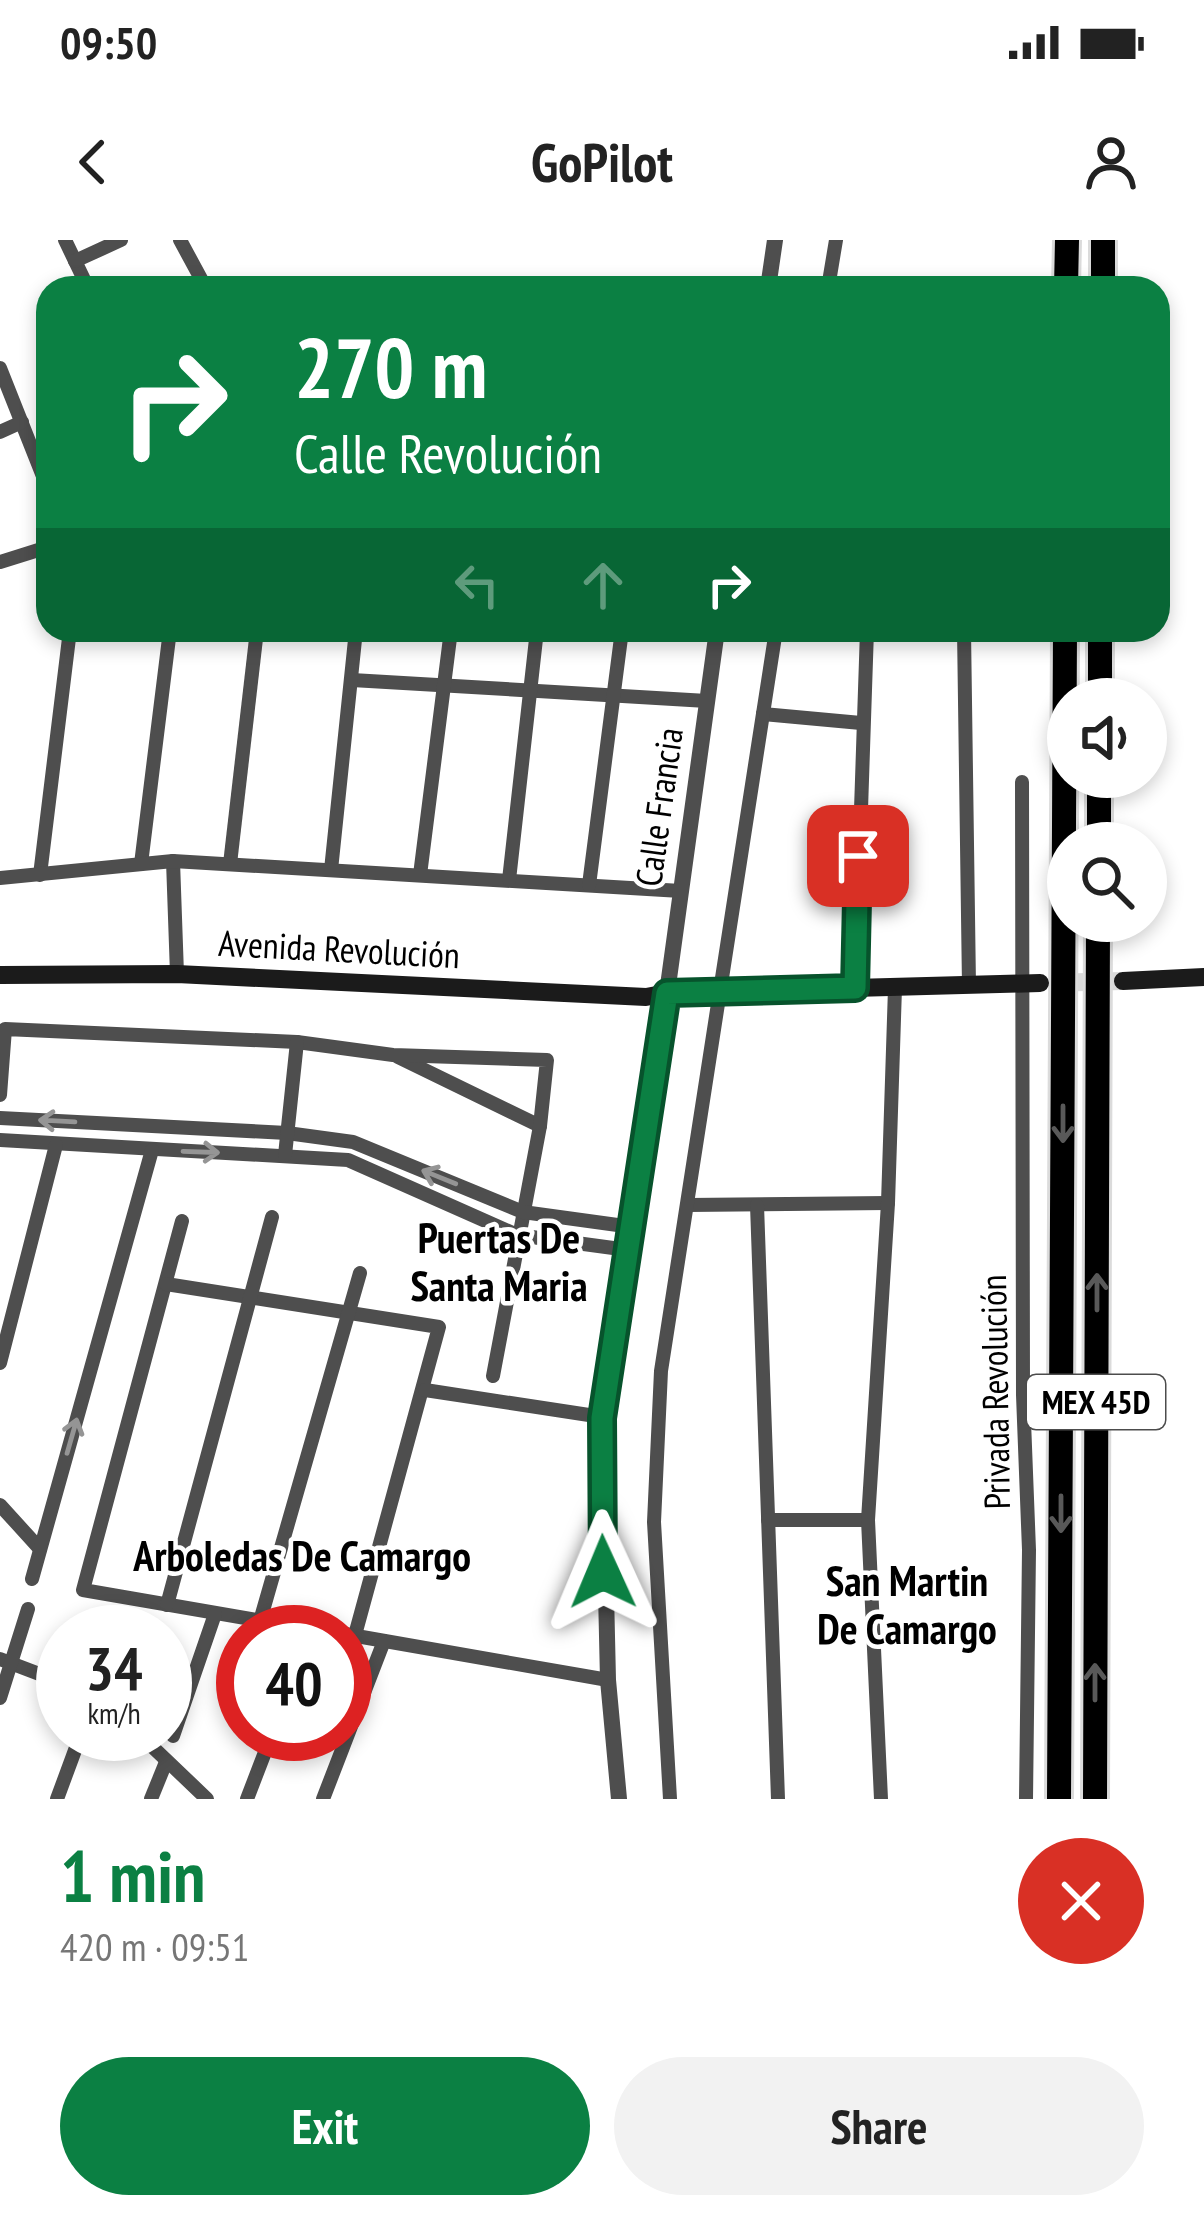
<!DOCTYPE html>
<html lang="en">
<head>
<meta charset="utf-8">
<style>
  body { margin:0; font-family:"PT Sans Narrow",sans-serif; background:#f2f2f2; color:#222; height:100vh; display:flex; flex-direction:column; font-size:45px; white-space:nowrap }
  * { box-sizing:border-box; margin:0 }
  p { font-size:39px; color:#767676 }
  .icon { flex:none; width:66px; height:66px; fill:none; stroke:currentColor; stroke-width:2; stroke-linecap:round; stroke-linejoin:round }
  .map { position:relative; height:1559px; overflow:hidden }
  .side { display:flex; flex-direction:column; background:#fff; flex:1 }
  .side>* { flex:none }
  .top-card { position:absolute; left:36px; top:36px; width:1134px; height:366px; border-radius:36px; box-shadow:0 6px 18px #0003; background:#0b8043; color:#fff; overflow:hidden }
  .tools { position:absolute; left:1047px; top:438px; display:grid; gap:24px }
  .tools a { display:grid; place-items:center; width:120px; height:120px; border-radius:50%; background:#fff; box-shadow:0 6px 18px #0003; font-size:60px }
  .speed { position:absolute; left:36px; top:1365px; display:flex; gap:24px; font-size:60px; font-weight:700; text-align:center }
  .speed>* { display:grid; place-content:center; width:156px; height:156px; border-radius:50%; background:#fff; box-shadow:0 6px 18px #0003; line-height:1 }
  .speed small { font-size:30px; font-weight:400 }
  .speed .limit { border:18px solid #d22; background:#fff; color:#111 }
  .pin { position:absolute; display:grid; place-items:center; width:102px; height:102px; color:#fff; margin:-51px; border-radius:24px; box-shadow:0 6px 18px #0006 }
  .me { position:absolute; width:132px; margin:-66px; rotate:359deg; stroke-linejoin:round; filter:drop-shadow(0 0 9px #0008) }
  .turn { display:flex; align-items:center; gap:42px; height:252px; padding:0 60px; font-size:54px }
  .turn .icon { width:156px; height:156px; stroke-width:2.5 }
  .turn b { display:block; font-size:84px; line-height:102px }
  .lanes { display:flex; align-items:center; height:114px; padding:0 60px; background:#0003; justify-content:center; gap:60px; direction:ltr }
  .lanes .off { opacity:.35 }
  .round { display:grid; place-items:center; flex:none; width:126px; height:126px; border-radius:63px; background:#f2f2f2 }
  .overview { display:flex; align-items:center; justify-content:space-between; height:204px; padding:0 60px }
  h1 { font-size:72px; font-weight:700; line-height:90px; color:#0b8043 }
  .action { display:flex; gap:24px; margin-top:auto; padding:24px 60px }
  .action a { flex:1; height:138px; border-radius:72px; background:#0b8043; color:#fff; font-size:48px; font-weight:700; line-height:138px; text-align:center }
  .action a+a { background:#f2f2f2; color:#222 }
  .status { display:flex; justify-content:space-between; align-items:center; height:84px; padding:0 60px; background:#fff; direction:ltr }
  .status svg { height:33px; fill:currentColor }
  header { display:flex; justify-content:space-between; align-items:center; height:156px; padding:0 60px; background:#fff; font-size:54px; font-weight:700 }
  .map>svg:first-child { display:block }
</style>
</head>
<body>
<div class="status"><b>09:50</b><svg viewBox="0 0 49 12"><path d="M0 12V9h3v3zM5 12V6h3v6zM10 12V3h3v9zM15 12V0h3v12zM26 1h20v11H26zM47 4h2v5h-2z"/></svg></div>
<header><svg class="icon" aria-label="back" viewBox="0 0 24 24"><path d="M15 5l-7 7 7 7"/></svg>GoPilot<svg class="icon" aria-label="person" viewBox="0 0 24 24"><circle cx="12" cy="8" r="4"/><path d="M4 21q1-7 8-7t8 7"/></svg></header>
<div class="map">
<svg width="1204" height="1559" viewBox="0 0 1204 1559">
  <rect width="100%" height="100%" fill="#fff"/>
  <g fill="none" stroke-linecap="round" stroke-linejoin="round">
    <path stroke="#d9d9d9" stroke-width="18" stroke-dasharray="18 9" stroke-linecap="butt" d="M1050 743 1123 741"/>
    <defs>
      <g id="motorway">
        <path d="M1066 48 1067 0"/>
        <path d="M1103 48V0"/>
        <path d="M1100 459V390"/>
        <path d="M1099 603V537"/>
        <path d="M1059 1559 1065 390"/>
        <path d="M1095 1559 1098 681"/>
      </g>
    </defs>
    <use href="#motorway" stroke="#dbdbdb" stroke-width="30"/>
    <g stroke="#4e4e4e" stroke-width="14">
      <path d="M65 0 88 48"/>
      <path d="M180 0 206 48"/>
      <path d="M75 21 121 0"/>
      <path d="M828 48 836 0"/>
      <path d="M0 128 48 249"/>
      <path d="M0 192 22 182"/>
      <path d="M0 322 48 307"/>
      <path d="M964 390 969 746"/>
      <path d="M352 440 707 461"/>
      <path d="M763 474 861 483"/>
      <path d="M1022 542 1023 1155 1029 1310 1026 1559"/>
      <path d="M173 621 177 734"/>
      <path d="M141 624 170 390"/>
      <path d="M230 624 257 390"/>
      <path d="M331 630 356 390"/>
      <path d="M40 635 70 390"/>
      <path d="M420 635 451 390"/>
      <path d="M0 638 173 621 681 651"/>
      <path d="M509 640 537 390"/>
      <path d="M589 645 622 390"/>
      <path d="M855 749 867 390"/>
      <path d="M398 817 540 886"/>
      <path d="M0 855 5 789 297 802 393 815 547 820 540 886 493 1136"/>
      <path d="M0 878 287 893 353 902 523 972 632 987"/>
      <path d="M0 900 348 920 517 995 628 1010"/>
      <path d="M285 915 297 802"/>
      <path d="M688 965 888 963"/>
      <path d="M757 965 778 1559"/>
      <path d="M182 981 83 1350 327 1392"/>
      <path d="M166 1044 439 1087 355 1395"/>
      <path d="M0 1123 56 905"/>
      <path d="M425 1150 602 1177"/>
      <path d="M0 1265 40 1309"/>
      <path d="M768 1280H868"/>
      <path d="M32 1339 152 910"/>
      <path d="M167 1365 272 977"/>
      <path d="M260 1381 360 1033"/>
      <path d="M345 1394 608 1440"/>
      <path d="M0 1419 63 1443"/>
      <path d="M0 1458 28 1369"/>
      <path d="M139 1494 207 1559"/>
      <path d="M173 1496 215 1374"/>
      <path d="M57 1559 81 1494"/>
      <path d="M151 1559 166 1522"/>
      <path d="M247 1559 272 1494"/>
      <path d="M323 1559 384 1401"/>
      <path d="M670 1559 654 1282 661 1131 776 390"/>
      <path d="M881 1559 868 1280 888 963 895 748"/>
    </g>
    <g stroke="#4e4e4e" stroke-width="16">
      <path d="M768 48 775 0"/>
      <path d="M619 1559 608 1440 602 1177 667 753 717 390"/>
    </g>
    <g stroke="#1b1b1b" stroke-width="18">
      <path d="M0 735 177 734 646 757 667 753 1040 743"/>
      <path d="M1123 741 1204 737"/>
    </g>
    <use href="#motorway" stroke="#000" stroke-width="24"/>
  </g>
  <defs><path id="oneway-shaft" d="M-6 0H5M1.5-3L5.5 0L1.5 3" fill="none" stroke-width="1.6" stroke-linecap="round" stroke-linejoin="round" transform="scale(3)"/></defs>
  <g stroke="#959595">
    <use href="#oneway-shaft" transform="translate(57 881) rotate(-177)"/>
    <use href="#oneway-shaft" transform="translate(201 912) rotate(2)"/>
    <use href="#oneway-shaft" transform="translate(439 937) rotate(-158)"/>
    <use href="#oneway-shaft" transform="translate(72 1196) rotate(-74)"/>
  </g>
  <g stroke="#595959">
    <use href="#oneway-shaft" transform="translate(1063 884) rotate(90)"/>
    <use href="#oneway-shaft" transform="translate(1097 1052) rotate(-90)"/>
    <use href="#oneway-shaft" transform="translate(1061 1274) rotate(90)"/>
    <use href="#oneway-shaft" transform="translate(1095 1442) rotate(-90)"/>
  </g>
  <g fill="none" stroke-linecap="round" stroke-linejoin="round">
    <defs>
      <path id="route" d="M603 1332 602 1178 667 753 855 748 858 616"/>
    </defs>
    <use href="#route" stroke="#07532c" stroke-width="30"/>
    <use href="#route" stroke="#0b8043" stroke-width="21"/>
  </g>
  <g text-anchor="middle" stroke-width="9" stroke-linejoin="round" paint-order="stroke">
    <rect fill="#fff" stroke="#4c4c4c" stroke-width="3" x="1027" y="1135" width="138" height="54" rx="9"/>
    <g font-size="33" font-weight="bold" fill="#000">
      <text x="1096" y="1174">MEX 45D</text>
    </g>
    <g font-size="36" fill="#000" stroke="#fff">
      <text transform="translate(659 567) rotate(-82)" y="13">Calle Francia</text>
      <text transform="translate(339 709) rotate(3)" y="13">Avenida Revolución</text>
      <text transform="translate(995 1152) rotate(-91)" y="13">Privada Revolución</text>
    </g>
    <g font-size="42" font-weight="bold" fill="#000" stroke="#fff">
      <text x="499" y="1013">Puertas De<tspan x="499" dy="48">Santa Maria</tspan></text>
      <text x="302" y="1331">Arboledas De Camargo</text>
      <text x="907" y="1356">San Martin<tspan x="907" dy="48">De Camargo</tspan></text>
    </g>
  </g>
</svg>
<div class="tools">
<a><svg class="icon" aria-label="sound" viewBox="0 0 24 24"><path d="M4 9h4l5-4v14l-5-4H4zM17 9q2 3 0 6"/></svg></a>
<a><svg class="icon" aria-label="search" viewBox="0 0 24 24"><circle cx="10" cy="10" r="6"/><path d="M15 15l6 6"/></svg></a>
</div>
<div class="speed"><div>34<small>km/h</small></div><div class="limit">40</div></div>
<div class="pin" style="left:858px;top:616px;background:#d93025"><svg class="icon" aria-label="arrive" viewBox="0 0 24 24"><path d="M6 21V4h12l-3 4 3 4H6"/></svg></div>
<svg class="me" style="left:603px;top:1332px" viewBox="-20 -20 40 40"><path d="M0-17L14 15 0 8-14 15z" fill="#0b8043" stroke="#fff" stroke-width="4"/></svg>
<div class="top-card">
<div class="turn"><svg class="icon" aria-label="right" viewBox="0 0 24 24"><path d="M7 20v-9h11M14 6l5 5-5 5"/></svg><div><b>270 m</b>Calle Revolución</div></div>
<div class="lanes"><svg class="icon off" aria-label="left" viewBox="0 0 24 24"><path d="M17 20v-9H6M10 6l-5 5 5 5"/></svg><svg class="icon off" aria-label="ahead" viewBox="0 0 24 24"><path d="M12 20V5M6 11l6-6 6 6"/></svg><svg class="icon" aria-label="right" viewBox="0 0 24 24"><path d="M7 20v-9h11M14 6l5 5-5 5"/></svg></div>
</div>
</div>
<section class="side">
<div class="overview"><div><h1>1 min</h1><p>420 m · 09:51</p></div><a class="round" style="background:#d93025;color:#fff"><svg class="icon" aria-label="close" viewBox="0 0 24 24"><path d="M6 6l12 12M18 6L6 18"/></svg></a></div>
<div class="action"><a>Exit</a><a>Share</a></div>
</section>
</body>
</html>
